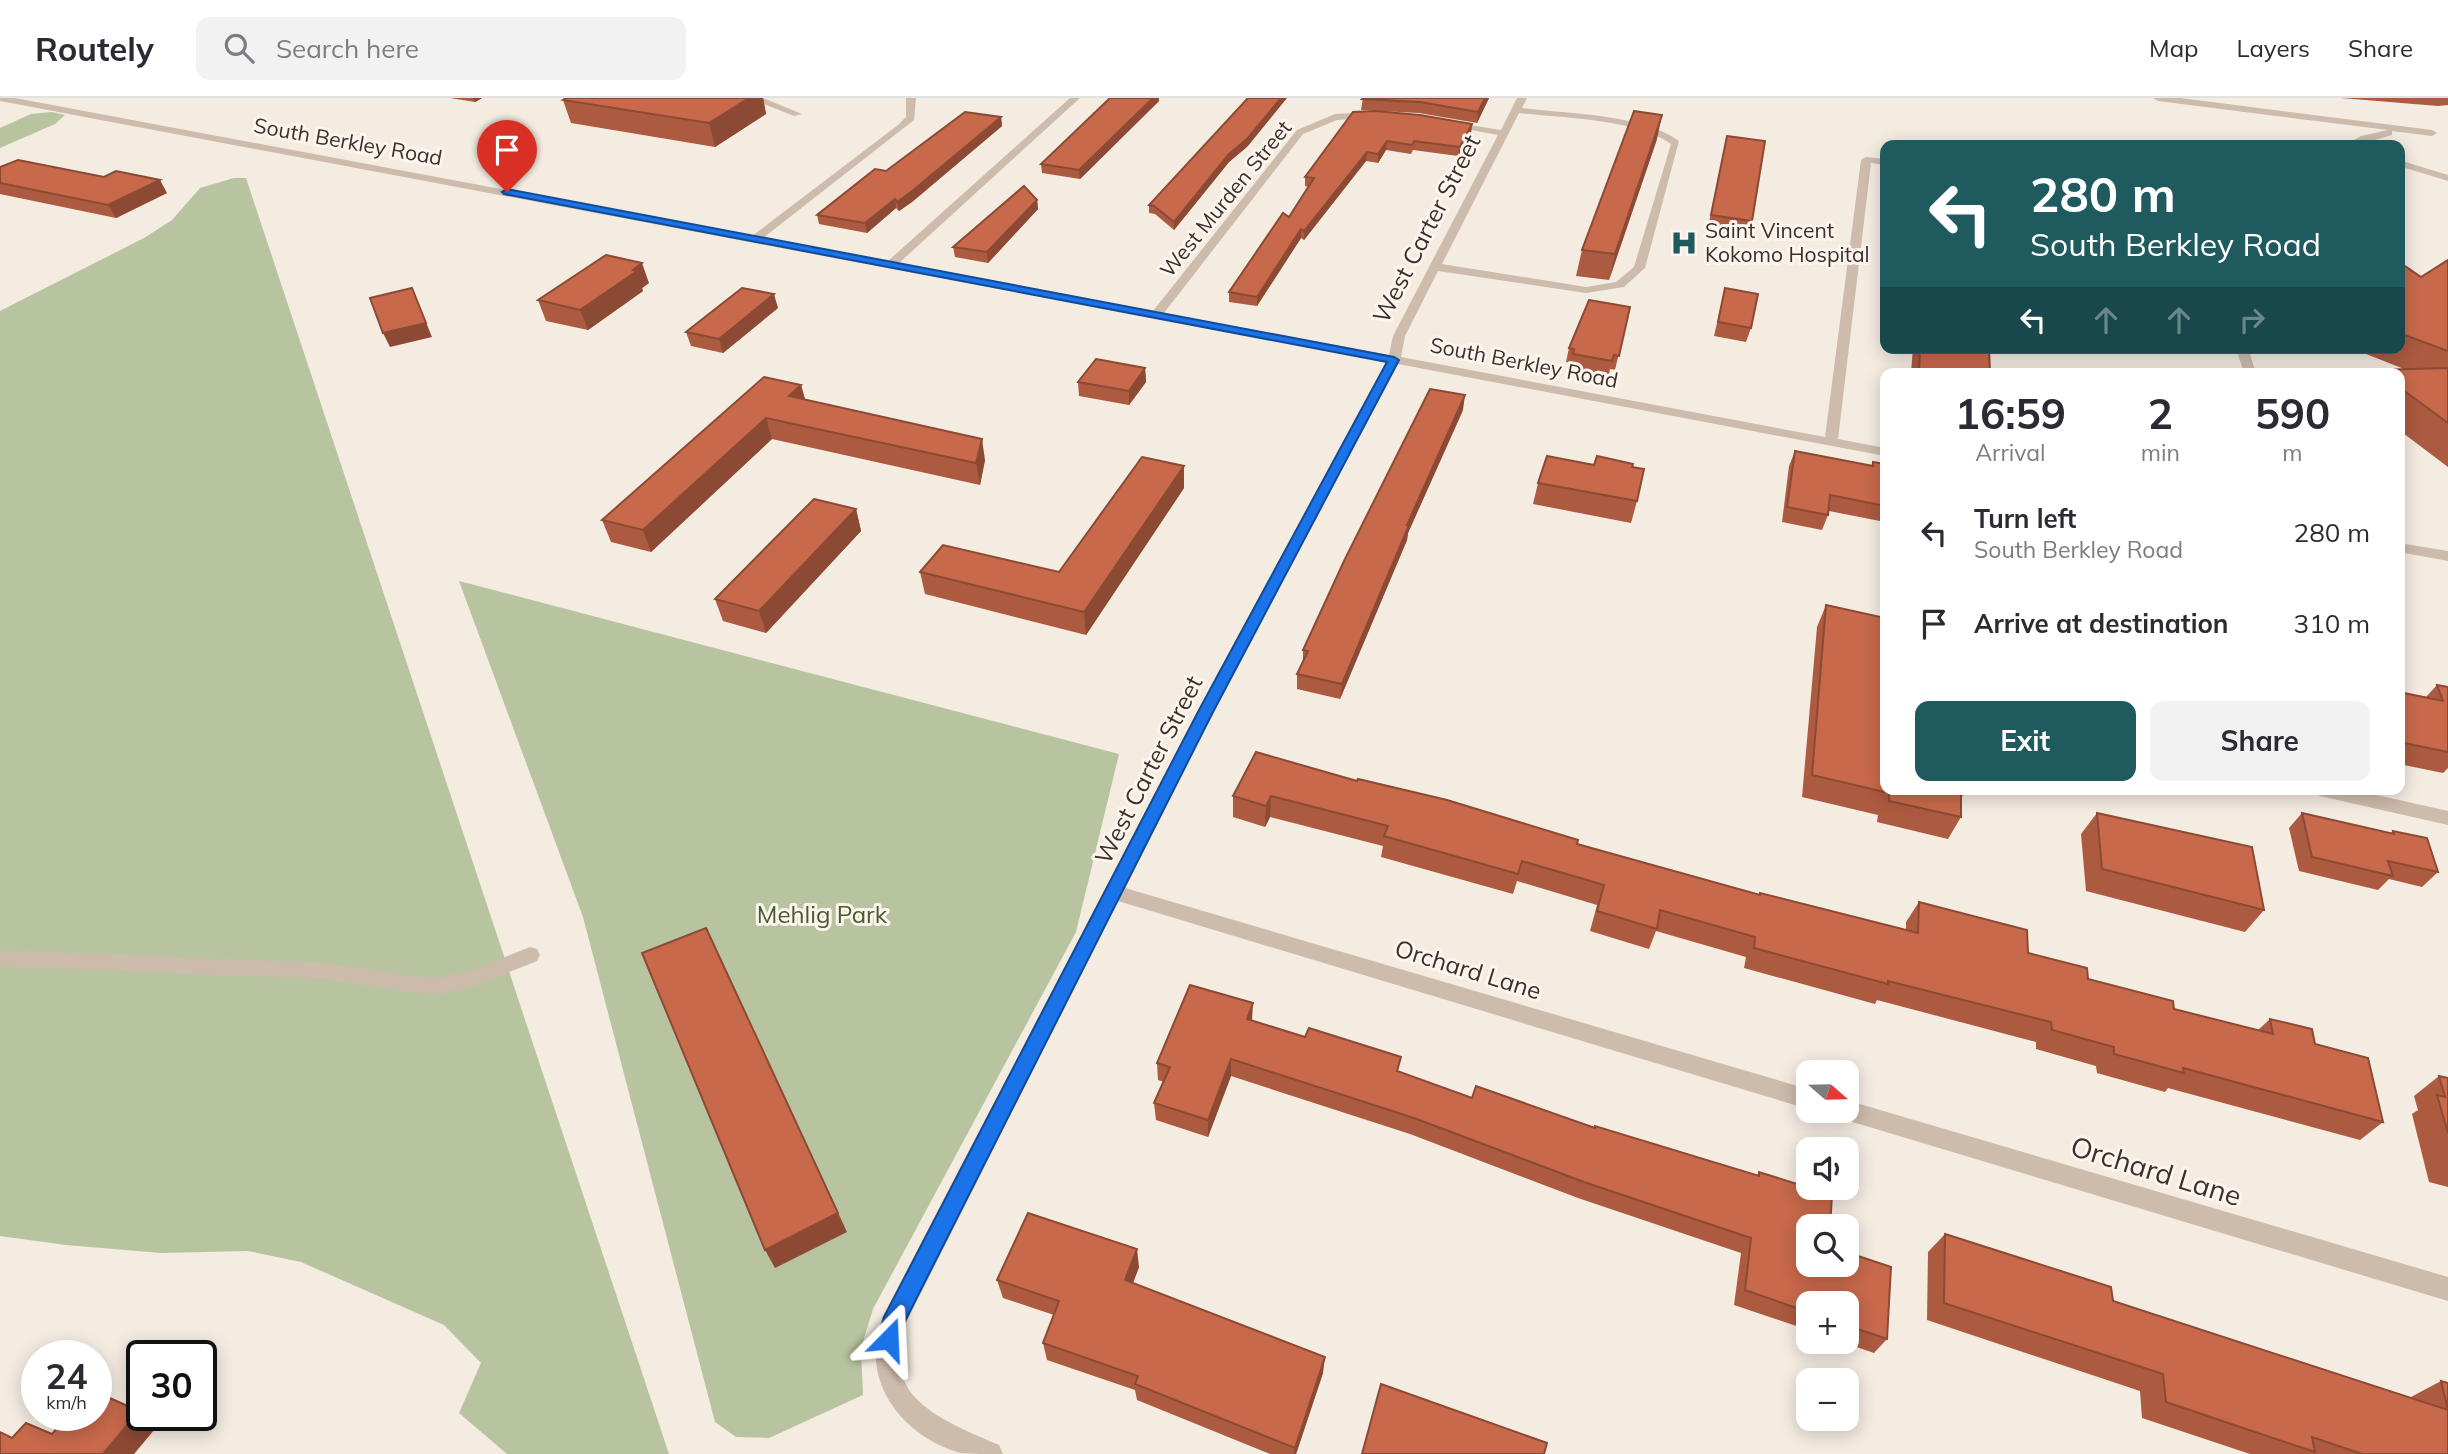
<!DOCTYPE html>
<html lang="en">
<head>
<meta charset="utf-8">
<style>
  body { margin:0; font-family:Mulish,sans-serif; background:#f2f2f3; color:#2b2b33; height:100vh; display:flex; flex-direction:column; font-size:26px; white-space:nowrap }
  * { box-sizing:border-box; margin:0 }
  p { font-size:23px; color:#7c7c81 }
  .icon { flex:none; width:38px; height:38px; fill:none; stroke:currentColor; stroke-width:2; stroke-linecap:round; stroke-linejoin:round }
  .map { position:relative; flex:1; overflow:hidden }
  .details { position:absolute; left:1880px; top:270px; width:525px; height:427px; display:flex; flex-direction:column; background:#fff; border-radius:14px; box-shadow:0 4px 18px #0003 }
  .details>* { flex:none }
  .banner { position:absolute; left:1880px; top:42px; width:525px; height:214px; border-radius:14px; box-shadow:0 4px 18px #0003; background:#1f5a5e; color:#fff; overflow:hidden }
  .needle { width:46px; rotate:110deg }
  .fabs { position:absolute; left:1796px; top:962px; display:grid; gap:14px }
  .fabs a { display:grid; place-items:center; width:63px; height:63px; border-radius:14px; background:#fff; box-shadow:0 4px 18px #0003; font-size:35px }
  .speed { position:absolute; left:21px; top:1242px; display:flex; gap:14px; font-size:35px; font-weight:700; text-align:center }
  .speed>* { display:grid; place-content:center; width:91px; height:91px; border-radius:50%; background:#fff; box-shadow:0 4px 18px #0003; line-height:1 }
  .speed small { font-size:18px; font-weight:400 }
  .speed .limit { border:4px solid #111; border-radius:10px; background:#fff; color:#111 }
  .pin { position:absolute; display:grid; place-items:center; width:60px; height:60px; color:#fff; margin:-72px -30px; border-radius:50% 50% 50% 0; rotate:-45deg; box-shadow:0 0 7px #0007 }
  .pin .icon { rotate:45deg }
  .me { position:absolute; width:77px; margin:-38px; rotate:21deg; stroke-linejoin:round; filter:drop-shadow(0 0 5px #0008) }
  .turn { display:flex; align-items:center; gap:24px; height:147px; padding:0 35px; font-size:32px }
  .turn .icon { width:91px; height:91px; stroke-width:2.5 }
  .turn b { display:block; font-size:49px; line-height:60px }
  .lanes { display:flex; align-items:center; height:66px; padding:0 35px; background:#0003; justify-content:center; gap:35px; direction:ltr }
  .lanes .off { opacity:.35 }
  .eta { display:flex; justify-content:space-evenly; align-items:center; height:119px; text-align:center }
  .eta b { font-size:42px; font-weight:700; line-height:49px }
  .primary-button { display:flex; gap:14px; margin-top:auto; padding:14px 35px }
  .primary-button a { flex:1; height:80px; border-radius:14px; background:#1f5a5e; color:#fff; font-size:28px; font-weight:700; line-height:80px; text-align:center }
  .primary-button a+a { background:#f2f2f3; color:#2b2b33 }
  ul { padding:0; list-style:none }
  li { display:flex; align-items:center; gap:21px; height:91px; padding:0 35px }
  li div { flex:1 }
  li b { display:block; font-size:26px }
  li em { font-style:normal }
  header { display:flex; align-items:center; gap:42px; box-sizing:border-box; height:98px; padding:0 35px; background:#fff; border-bottom:2px solid #e1e1e2 }
  header strong { font-size:33px }
  nav { display:flex; gap:38px; margin-inline-start:auto; font-size:24px }
  .search { width:490px; height:63px; background:#f2f2f3; display:flex; align-items:center; gap:18px; box-sizing:border-box; padding:0 24px; border-radius:14px; color:#7c7c81; font-size:26px }
  .map>svg:first-child { display:block }
</style>
</head>
<body>
<header>
<strong>Routely</strong>
<div class="search"><svg class="icon" aria-label="search" viewBox="0 0 24 24"><circle cx="10" cy="10" r="6"/><path d="M15 15l6 6"/></svg>Search here</div>
<nav><a>Map</a><a>Layers</a><a>Share</a></nav>
</header>
<div class="map">
<svg width="2448" height="1356" viewBox="0 0 2448 1356">
  <rect width="100%" height="100%" fill="#f4ebe1"/>
  <g fill="#b8c4a0">
    <path d="M52 14 65 17 55 26 0 50V30L31 16Z"/>
    <path d="M234 80H246L669 1356H507L459 1315 481 1265 444 1227 301 1164 248 1153 161 1155 66 1147 0 1138V213L144 140 172 122 200 90Z"/>
    <path d="M459 483 1119 656 1076 834 873 1211 861 1250 863 1297 769 1340 736 1339 715 1324 583 819Z"/>
  </g>
  <g fill="none" stroke-linecap="round" stroke-linejoin="round">
    <g fill="#cdbbac" fill-rule="evenodd">
      <path d="M0 0H15L752 138 898 27 906 19V0H916L914 22 763 140 888 163 1070 0H1080L899 165 1153 213 1297 32 1335 16 1373 14 1378 17 1376 19 1337 22 1303 36 1164 215 1389 257 1393 238 1498 37 1445 27 1450 24 1501 32 1517 0H1527L1522 10C1568 16 1642 16 1679 43L1645 170 1624 189 1586 195 1438 173 1405 238 1401 259 1825 339 1861 62 1866 59 1885 61V67L1871 65 1838 341 1885 350V358L1398 266 1213 614 1125 790 1808 991V1011L1118 803 904 1229C902 1245 899 1262 903 1278 911 1313 970 1334 999 1347L1003 1356C990 1356 972 1356 960 1355 900 1337 858 1281 883 1218L1197 614 1387 264 0 3ZM1519 15C1562 20 1637 21 1671 46L1634 169 1616 184 1586 189 1442 166Z"/>
      <path d="M749 0H763L802 16 794 18Z"/>
      <path d="M2153 0H2180L2432 32 2437 35 2432 38 2392 33V37L2357 47H2345L2361 38 2388 32 2158 3Z"/>
      <path d="M2399 62 2448 77V83L2399 68Z"/>
      <path d="M2236 250H2248L2256 275H2244Z"/>
      <path d="M2399 445 2448 453V463L2399 454Z"/>
      <path d="M2311 691H2350L2448 713V727L2320 698 2314 696Z"/>
      <path d="M530 849 537 851 540 857 537 863 469 890 433 897 324 881 0 868V852L324 865 433 881 467 874Z"/>
      <path d="M1846 1002 2448 1179V1203L1846 1022 1838 1019 1836 1013H1846Z"/>
    </g>
  </g>
  <g fill="#ac5a40">
    <path d="M450 0H482L475 4Z"/>
    <path d="M566 0H763L766 16 715 49 571 25 563 2Z"/>
    <path d="M1110 0H1159V3L1080 81 1042 75 1041 66Z"/>
    <path d="M1363 0H1489L1477 25 1419 15 1361 12Z"/>
    <path d="M2341 0H2448V7L2438 8Z"/>
    <path d="M1353 14 1472 26 1471 35 1458 58 1413 52 1411 56 1386 52 1378 65 1366 63 1304 142 1301 140 1257 208 1229 204V194L1289 119 1309 89 1305 88V79Z"/>
    <path d="M1001 19 1002 28 912 104 899 113 896 110 867 135 819 126 817 117 886 73Z"/>
    <path d="M1727 38 1752 123 1747 140 1707 134Z"/>
    <path d="M1657 41 1609 182 1576 178 1582 152Z"/>
    <path d="M1248 48 1229 64 1174 132 1155 116 1149 115V107Z"/>
    <path d="M0 69 104 79 167 95 116 120 0 96Z"/>
    <path d="M1037 102 1038 111 988 165 955 159 953 149Z"/>
    <path d="M2448 162V369L2399 332V275H2375L2377 272 2404 271 2351 250H2399V164L2421 179Z"/>
    <path d="M649 185 642 190 643 193 588 232 546 223 538 202Z"/>
    <path d="M1725 190 1751 230 1746 244 1714 238Z"/>
    <path d="M1630 209 1615 272 1610 271 1609 277 1570 270 1571 265 1566 264 1569 250Z"/>
    <path d="M778 210 723 255 691 248 686 234Z"/>
    <path d="M1913 250H1989L1990 275H1911Z"/>
    <path d="M1145 270 1146 284 1129 307 1079 298 1078 284Z"/>
    <path d="M801 287 805 302 985 362 980 387 772 341 651 454 611 444 602 422Z"/>
    <path d="M1463 312 1408 435 1407 442 1340 601 1297 591V576L1303 565V552Z"/>
    <path d="M1795 353 1871 368 1873 364 1885 366V424L1829 413 1828 417 1822 432 1782 424 1789 368Z"/>
    <path d="M1594 367 1632 369 1637 403 1631 425 1533 406 1538 385Z"/>
    <path d="M1184 368V390L1086 537 925 496 920 474H1059Z"/>
    <path d="M856 411 861 433 766 535 723 523 715 501Z"/>
    <path d="M1826 507 1964 691V695L1961 701V719L1948 741 1877 724 1878 717 1802 699 1817 529Z"/>
    <path d="M2437 587 2448 589V670L2443 675 2399 666V594L2426 599Z"/>
    <path d="M1256 654 1759 797 1760 795 1906 832V824L1919 804 2088 881 2174 911 2258 932 2270 921 2315 946 2383 1024 2360 1042 2168 990 2165 994 2097 975 2096 968 2036 951V944L1877 902 1875 906 1744 870 1746 859 1656 833 1649 851 1590 833 1597 807 1517 783 1513 796 1381 759 1383 748 1270 719 1265 729 1233 719V698Z"/>
    <path d="M2097 715 2264 812 2245 834 2086 793 2081 736Z"/>
    <path d="M2302 715 2391 735 2393 733 2438 774 2422 789 2389 781 2378 792 2299 773 2289 730Z"/>
    <path d="M1252 923 1472 1000 1594 1030 1757 1078 1759 1074 1808 1129 1887 1241 1874 1255 1842 1244H1846V1206H1808V1232L1734 1207 1741 1155 1578 1100 1410 1036 1231 978 1208 1039 1156 1022 1154 1005 1164 984 1158 982 1157 965Z"/>
    <path d="M2439 978 2448 980V1089L2429 1084 2412 1016 2418 1012 2414 998Z"/>
    <path d="M1945 1136 2113 1203 2412 1300 2411 1299 2441 1283 2448 1285V1356H2250L2142 1320 2140 1293 1927 1222 1928 1154Z"/>
    <path d="M1139 1169 1133 1185 1323 1275 1296 1356H1270L1137 1302 1135 1292 1047 1262 1043 1245 1054 1217 1003 1200 997 1182Z"/>
  </g>
  <g fill="#8c4a34">
    <path d="M473 0H482L475 4Z"/>
    <path d="M749 0H763L766 16 715 49 709 25Z"/>
    <path d="M1153 0H1159V3L1080 81 1079 72Z"/>
    <path d="M1281 0H1287L1248 48 1229 64 1174 132V124L1229 56Z"/>
    <path d="M1485 0H1489L1477 25 1478 14Z"/>
    <path d="M1662 17 1657 41 1609 182 1615 156Z"/>
    <path d="M1001 19 1002 28 912 104 899 113 897 104Z"/>
    <path d="M1472 26 1471 35 1458 58 1460 49Z"/>
    <path d="M1387 43 1386 52 1378 65V56Z"/>
    <path d="M1367 54 1366 63 1304 142V133Z"/>
    <path d="M160 82 167 95 116 120 108 107Z"/>
    <path d="M895 101 896 110 867 135 865 125Z"/>
    <path d="M1037 102 1038 111 988 165 987 154Z"/>
    <path d="M1301 131V140L1257 208V199Z"/>
    <path d="M642 165 649 185 642 190 643 193 588 232 580 212Z"/>
    <path d="M412 190 432 239 390 249 383 235Z"/>
    <path d="M774 196 778 210 723 255 719 241Z"/>
    <path d="M1145 270 1146 284 1129 307V293Z"/>
    <path d="M801 287 807 308 789 298Z"/>
    <path d="M1465 297 1463 312 1408 435 1407 442 1340 601 1342 586 1407 427Z"/>
    <path d="M766 320 772 341 651 454 643 432Z"/>
    <path d="M982 341 985 362 980 387 976 365Z"/>
    <path d="M1184 368V390L1086 537 1084 514Z"/>
    <path d="M856 411 861 433 766 535 759 513Z"/>
    <path d="M1271 698 1270 719 1265 729 1266 708Z"/>
    <path d="M706 830 847 1134 775 1170 765 1152Z"/>
    <path d="M1253 905 1252 923 1247 921Z"/>
    <path d="M1231 961V978L1208 1039V1022Z"/>
    <path d="M1137 1151 1139 1169 1127 1200 1125 1182Z"/>
    <path d="M1325 1259 1323 1275 1296 1356H1294L1295 1350Z"/>
    <path d="M139 1313 142 1314V1318H147L160 1325 134 1356H103Z"/>
  </g>
  <g fill="#c8694b" stroke="#8c4a34" stroke-width="2">
    <path d="M566 0H749L709 25 563 2Z"/>
    <path d="M1110 0H1153L1079 72 1041 66Z"/>
    <path d="M1248 0H1281L1248 40 1229 56 1174 124 1154 108 1149 107Z"/>
    <path d="M1363 0H1485L1478 14 1420 4 1362 1Z"/>
    <path d="M1375 13 1420 17 1472 26 1460 49 1414 43 1412 47 1387 43 1378 56 1367 54 1304 133 1301 131 1257 199 1229 194 1283 115 1289 119 1314 80 1305 79 1353 14Z"/>
    <path d="M1634 13 1662 17 1615 156 1582 152Z"/>
    <path d="M965 14 1001 19 911 94 897 104 895 101 865 125 817 117 875 71 886 73Z"/>
    <path d="M1727 38 1765 43 1752 123 1711 117Z"/>
    <path d="M18 62 104 79 116 73 160 82 108 107 0 85V69Z"/>
    <path d="M1024 88 1037 102 987 154 953 149Z"/>
    <path d="M606 157 642 165 633 172 637 173 580 212 538 202Z"/>
    <path d="M2448 162V253L2399 235V164L2421 179Z"/>
    <path d="M412 190 426 225 383 235 370 200Z"/>
    <path d="M742 190 774 196 719 241 686 234Z"/>
    <path d="M1725 190 1758 196 1751 230 1718 224Z"/>
    <path d="M1589 202 1630 209 1619 258 1614 257 1612 263 1573 256 1574 251 1569 250Z"/>
    <path d="M1920 250H1989L1990 275H1919Z"/>
    <path d="M1096 261 1145 270 1129 293 1078 284Z"/>
    <path d="M2448 270V325L2399 289V275H2380L2377 272Z"/>
    <path d="M764 279 801 287 789 298 982 341 976 365 766 320 643 432 602 422Z"/>
    <path d="M1430 291 1465 297 1407 427H1409L1342 586 1297 576 1308 553 1303 552 1345 461Z"/>
    <path d="M1795 353 1873 368V364L1885 366V408L1830 397 1828 417 1787 409Z"/>
    <path d="M1547 358 1594 367 1597 358 1633 366 1632 369 1644 371 1637 403 1538 385Z"/>
    <path d="M1142 359 1184 368 1084 514 920 474 943 447 1059 474Z"/>
    <path d="M814 401 856 411 759 513 715 501Z"/>
    <path d="M1826 507 1885 520V691H1964V695L1961 694V719L1889 703V695L1812 677Z"/>
    <path d="M2437 587 2448 589V654L2399 644V594L2443 603Z"/>
    <path d="M1256 654 1357 683 1358 681 1447 702 1578 742 1577 746 1760 797V795L1918 835 1919 804 2027 832 2028 855 2087 870 2088 881 2173 903 2174 911 2273 936 2270 921 2312 931 2315 946 2368 960 2383 1024 2183 970 2184 975 2114 956V949L2052 932 2051 924 1888 883V886L1754 850 1755 839 1660 812 1657 831 1597 813 1604 787 1522 763 1518 776 1384 738 1388 728 1271 698 1266 708 1233 698Z"/>
    <path d="M2097 715 2252 749 2264 812 2102 771Z"/>
    <path d="M2302 715 2394 736 2393 733 2427 740 2438 774 2388 763 2393 778 2312 759Z"/>
    <path d="M706 830 838 1115 765 1152 642 855Z"/>
    <path d="M1190 887 1253 905 1247 921 1305 939 1309 930 1401 959 1397 973 1472 1000 1476 988 1595 1030V1028L1759 1078V1074L1832 1097 1830 1129H1808V1167H1846V1154L1891 1169 1887 1241 1846 1227V1206H1808V1214L1745 1192 1751 1140 1584 1084 1414 1020 1231 961 1208 1022 1154 1005 1170 969 1157 965Z"/>
    <path d="M2439 978 2448 980V1035L2437 997 2445 999Z"/>
    <path d="M1028 1115 1137 1151 1125 1182 1325 1259 1295 1350 1135 1286 1138 1278 1043 1245 1059 1203 997 1182Z"/>
    <path d="M1945 1136 2111 1189 2113 1203 2448 1312 2441 1283 2448 1285V1356H2362L2312 1339 2315 1354 2166 1304 2163 1276 1944 1205Z"/>
    <path d="M1381 1286 1547 1345 1544 1356H1362Z"/>
    <path d="M96 1294 139 1313 103 1356H0V1334L12 1340 26 1325 52 1336 68 1318H96Z"/>
  </g>
  <path fill="#1a73e8" stroke="#114b97" stroke-width="2" d="M507 91 1394 259 1399 262 1213 614 902 1229 897 1249 889 1252 881 1249 878 1241 884 1219 1198 614 1387 264 504 96 502 94Z"/>
  <defs>
    <symbol id="hospital-bare" viewBox="-9 -9 18 18"><path d="M-5-5h3v3.5h4V-5h3V5h-3V1.5h-4V5h-3Z" fill="#1f5a5e" stroke="#fbf5ee" stroke-width="2.5" paint-order="stroke"/></symbol>
  </defs>
  <g fill-rule="evenodd">
    <use href="#hospital-bare" x="1665" y="126" width="38" height="38"/>
  </g>
  <g text-anchor="middle" stroke-width="6" stroke-linejoin="round" paint-order="stroke">
    <g font-size="21" fill="#3b302b" stroke="#fbf5ee">
      <text transform="translate(348 44) rotate(10)" y="7">South Berkley Road</text>
      <text transform="translate(1226 101) rotate(-51)" y="7">West Murden Street</text>
      <text transform="translate(1524 265) rotate(11)" y="7">South Berkley Road</text>
    </g>
    <g font-size="21" fill="#3b302b" stroke="#fbf5ee" text-anchor="start">
      <text x="1705" y="140">Saint Vincent<tspan x="1705" dy="24">Kokomo Hospital</tspan></text>
    </g>
    <g font-size="24" fill="#3b302b" stroke="#fbf5ee">
      <text transform="translate(1427 131) rotate(-63)" y="8">West Carter Street</text>
      <text transform="translate(1149 672) rotate(-63)" y="8">West Carter Street</text>
      <text transform="translate(1468 872) rotate(17)" y="8">Orchard Lane</text>
    </g>
    <g font-size="24" fill="#4a5a2e" stroke="#fbf5ee">
      <text x="822" y="825">Mehlig Park</text>
    </g>
    <g font-size="28" fill="#3b302b" stroke="#fbf5ee">
      <text transform="translate(2156 1073) rotate(17)" y="10">Orchard Lane</text>
    </g>
  </g>
</svg>
<div class="fabs">
<a><svg class="needle" viewBox="-14 -14 28 28"><path d="M0-13l5 13h-10z" fill="#e53935"/><path d="M0 13l5-13h-10z" fill="#7c7c81"/></svg></a>
<a><svg class="icon" aria-label="sound" viewBox="0 0 24 24"><path d="M4 9h4l5-4v14l-5-4H4zM17 9q2 3 0 6"/></svg></a>
<a><svg class="icon" aria-label="search" viewBox="0 0 24 24"><circle cx="10" cy="10" r="6"/><path d="M15 15l6 6"/></svg></a>
<a>+</a>
<a>−</a>
</div>
<div class="speed"><div>24<small>km/h</small></div><div class="limit">30</div></div>
<div class="pin" style="left:507px;top:94px;background:#d93025"><svg class="icon" aria-label="arrive" viewBox="0 0 24 24"><path d="M6 21V4h12l-3 4 3 4H6"/></svg></div>
<svg class="me" style="left:889px;top:1241px" viewBox="-20 -20 40 40"><path d="M0-17L14 15 0 8-14 15z" fill="#1a73e8" stroke="#fff" stroke-width="4"/></svg>
<div class="banner">
<div class="turn"><svg class="icon" aria-label="left" viewBox="0 0 24 24"><path d="M17 20v-9H6M10 6l-5 5 5 5"/></svg><div><b>280 m</b>South Berkley Road</div></div>
<div class="lanes"><svg class="icon" aria-label="left" viewBox="0 0 24 24"><path d="M17 20v-9H6M10 6l-5 5 5 5"/></svg><svg class="icon off" aria-label="ahead" viewBox="0 0 24 24"><path d="M12 20V5M6 11l6-6 6 6"/></svg><svg class="icon off" aria-label="ahead" viewBox="0 0 24 24"><path d="M12 20V5M6 11l6-6 6 6"/></svg><svg class="icon off" aria-label="right" viewBox="0 0 24 24"><path d="M7 20v-9h11M14 6l5 5-5 5"/></svg></div>
</div>
<section class="details">
<div class="eta">
<div><b>16:59</b><p>Arrival</p></div>
<div><b>2</b><p>min</p></div>
<div><b>590</b><p>m</p></div>
</div>
<ul>
<li><svg class="icon" aria-label="left" viewBox="0 0 24 24"><path d="M17 20v-9H6M10 6l-5 5 5 5"/></svg><div><b>Turn left</b><p>South Berkley Road</p></div><em>280 m</em></li>
<li><svg class="icon" aria-label="arrive" viewBox="0 0 24 24"><path d="M6 21V4h12l-3 4 3 4H6"/></svg><div><b>Arrive at destination</b></div><em>310 m</em></li>
</ul>
<div class="primary-button"><a>Exit</a><a>Share</a></div>
</section>
</div>
</body>
</html>
